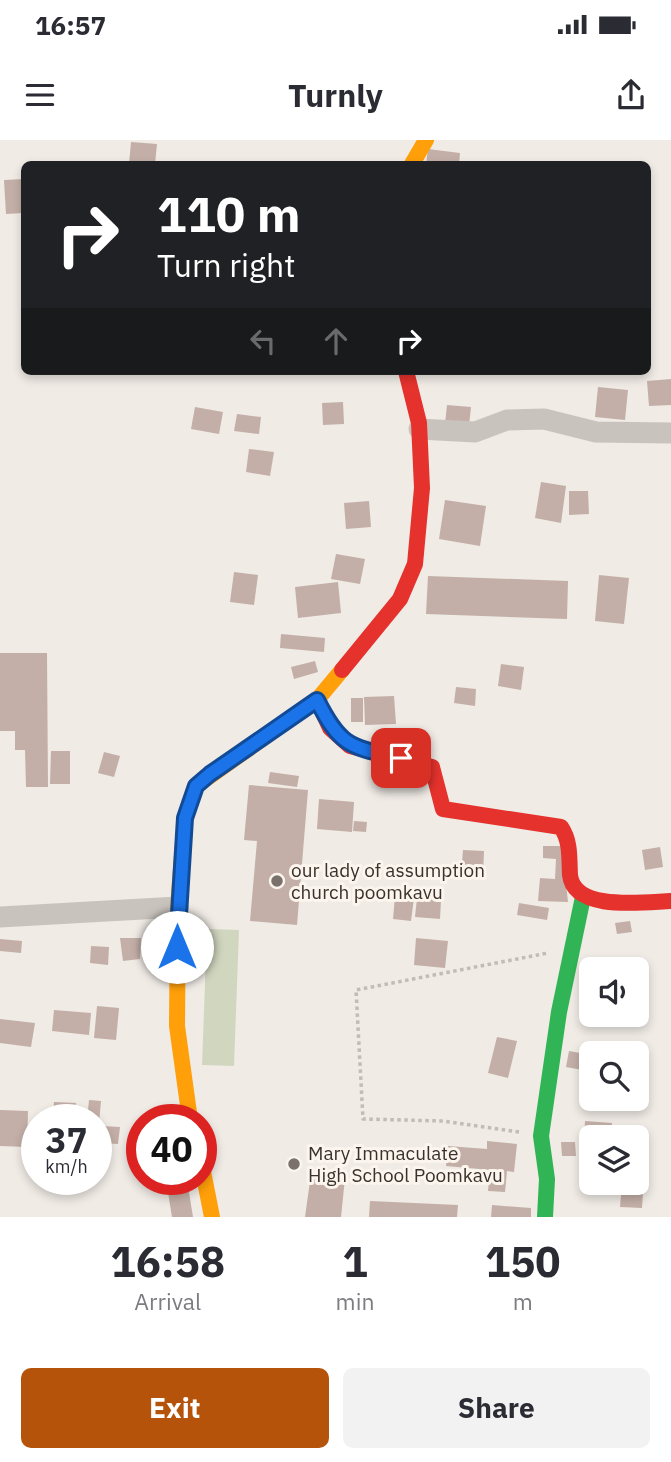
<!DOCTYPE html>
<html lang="en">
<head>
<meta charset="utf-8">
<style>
  body { margin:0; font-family:"IBM Plex Sans",sans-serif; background:#f2f2f3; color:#2b2b33; height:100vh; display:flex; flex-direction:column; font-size:26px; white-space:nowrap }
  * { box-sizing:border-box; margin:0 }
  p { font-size:23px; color:#7c7c81 }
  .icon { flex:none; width:38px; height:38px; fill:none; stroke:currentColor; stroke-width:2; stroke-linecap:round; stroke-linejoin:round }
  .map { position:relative; height:1077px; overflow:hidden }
  .side { display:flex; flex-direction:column; background:#fff; flex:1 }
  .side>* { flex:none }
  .top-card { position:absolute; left:21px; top:21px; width:630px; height:214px; border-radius:10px; box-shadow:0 4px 10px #0003; background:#202124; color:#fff; overflow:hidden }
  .controls { position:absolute; left:579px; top:817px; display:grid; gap:14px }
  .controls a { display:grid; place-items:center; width:70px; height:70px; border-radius:10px; background:#fff; box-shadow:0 4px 10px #0003; font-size:35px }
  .speed { position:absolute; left:21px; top:964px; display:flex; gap:14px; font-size:35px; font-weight:700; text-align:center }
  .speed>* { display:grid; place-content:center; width:91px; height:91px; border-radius:50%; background:#fff; box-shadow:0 4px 10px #0003; line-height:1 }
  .speed small { font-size:18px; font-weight:400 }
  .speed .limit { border:10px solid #d22; background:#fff; color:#111 }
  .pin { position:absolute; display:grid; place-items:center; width:60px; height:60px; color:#fff; margin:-30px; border-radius:14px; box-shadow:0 4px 10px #0006 }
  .me { position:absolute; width:77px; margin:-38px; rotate:0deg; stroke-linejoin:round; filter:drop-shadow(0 0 5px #0008) }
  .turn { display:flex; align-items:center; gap:24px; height:147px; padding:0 21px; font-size:32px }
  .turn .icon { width:91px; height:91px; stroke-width:2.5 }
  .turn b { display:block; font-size:49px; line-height:60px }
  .lanes { display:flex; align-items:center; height:66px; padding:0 21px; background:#0003; justify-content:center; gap:35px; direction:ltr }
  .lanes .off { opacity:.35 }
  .eta { display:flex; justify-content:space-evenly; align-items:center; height:119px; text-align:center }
  .eta b { font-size:42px; font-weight:700; line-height:49px }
  .primary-button { display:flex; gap:14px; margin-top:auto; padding:14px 21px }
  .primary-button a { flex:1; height:80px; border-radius:10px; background:#b45309; color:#fff; font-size:28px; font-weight:700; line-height:80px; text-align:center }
  .primary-button a+a { background:#f2f2f3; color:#2b2b33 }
  .status { display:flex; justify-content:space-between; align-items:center; height:49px; padding:0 35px; background:#fff; direction:ltr }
  .status svg { height:19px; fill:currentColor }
  header { display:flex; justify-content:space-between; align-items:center; height:91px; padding:0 21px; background:#fff; font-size:32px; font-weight:700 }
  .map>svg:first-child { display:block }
</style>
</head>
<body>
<div class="status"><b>16:57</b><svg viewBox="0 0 49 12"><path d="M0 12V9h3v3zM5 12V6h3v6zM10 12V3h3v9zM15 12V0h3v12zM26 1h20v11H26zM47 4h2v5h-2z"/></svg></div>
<header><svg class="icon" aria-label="menu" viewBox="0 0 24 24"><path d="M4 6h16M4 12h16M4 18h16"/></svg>Turnly<svg class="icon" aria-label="share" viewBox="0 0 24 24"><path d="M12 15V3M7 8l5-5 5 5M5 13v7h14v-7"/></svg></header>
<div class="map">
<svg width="671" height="1077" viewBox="0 0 671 1077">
  <rect width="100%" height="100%" fill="#f0ebe5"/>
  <path fill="#d1d6bf" d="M207 789 239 790 234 926 202 925Z"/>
  <g fill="#c3afa7">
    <path d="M131 2 157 4 155 24H129Z"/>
    <path d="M428 9 460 13 459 24H426Z"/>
    <path d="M24 39V73L6 74 4 40Z"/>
    <path d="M671 239V265L649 266 647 241Z"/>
    <path d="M598 247 628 250 625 280 595 277Z"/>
    <path d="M343 262 344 284 323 285 322 263Z"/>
    <path d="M447 265 471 267 469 286 445 284Z"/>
    <path d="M195 267 223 272 219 294 191 289Z"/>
    <path d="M237 274 261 277 259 294 234 291Z"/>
    <path d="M249 309 274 312 270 336 246 332Z"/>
    <path d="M541 342 566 346 561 383 535 378Z"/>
    <path d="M569 351H588L589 374 569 375Z"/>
    <path d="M445 360 486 366 480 406 439 399Z"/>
    <path d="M369 361 371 387 346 389 344 363Z"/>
    <path d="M336 414 365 419 360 444 331 439Z"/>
    <path d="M234 432 258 435 254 465 230 462Z"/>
    <path d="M599 435 629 438 624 484 595 481Z"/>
    <path d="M428 436 568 441 567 479 426 474Z"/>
    <path d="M338 442 341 473 298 478 295 447Z"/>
    <path d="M281 494 325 498 324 512 280 508Z"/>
    <path d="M0 513H47L48 647H26L25 610H15V591H0Z"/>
    <path d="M315 521 318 532 294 539 291 527Z"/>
    <path d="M501 524 524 527 521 550 498 546Z"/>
    <path d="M456 547 476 549 475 566 454 563Z"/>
    <path d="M394 556 396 584 365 585 364 557Z"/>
    <rect x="351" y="558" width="12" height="24"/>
    <path d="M51 611H70V644H50Z"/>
    <path d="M104 612 120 616 114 637 98 633Z"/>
    <path d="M270 632 299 636 297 647 268 643Z"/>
    <path d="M249 645 308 650 297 785 250 781 257 701 244 700Z"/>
    <path d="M319 659 354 662 352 692 317 689Z"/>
    <path d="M354 681 367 682 366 692 353 691Z"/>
    <path d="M543 706H562L568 762 538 761 540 738 555 739 556 719 543 718Z"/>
    <path d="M660 707 663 727 645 730 642 710Z"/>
    <path d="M463 710 484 711 483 736 461 735Z"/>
    <path d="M395 756 414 758 411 781 393 779Z"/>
    <path d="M417 758 441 760 440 779 415 777Z"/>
    <path d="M519 763 549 768 547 780 517 775Z"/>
    <path d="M630 781 632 792 617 794 615 783Z"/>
    <path d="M120 798H141L140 819 123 821Z"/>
    <path d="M416 798 448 801 445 828 414 825Z"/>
    <path d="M0 799 22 801 21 813 0 811Z"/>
    <path d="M91 806 109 807 108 825 90 823Z"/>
    <path d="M637 837 646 838 645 857 637 856Z"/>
    <path d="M97 866 119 868 116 900 94 898Z"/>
    <path d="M54 870 91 873 89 895 52 891Z"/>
    <path d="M0 879 35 883 31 907 0 903Z"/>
    <path d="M497 897 517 901 508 938 488 933Z"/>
    <path d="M569 911 591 915 588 931 566 927Z"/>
    <path d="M89 960 101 961 99 984 96 980H87Z"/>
    <path d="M54 962 76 963 75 980 53 979Z"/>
    <path d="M0 970 28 971 27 1007 0 1006Z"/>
    <path d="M585 981 612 983 611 998H592V1011L583 1010Z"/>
    <path d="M102 986 120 987 118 1004 101 1003Z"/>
    <path d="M487 1001 517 1004 514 1032 507 1031 505 1052 488 1051 490 1030 446 1026 448 1006 487 1009Z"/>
    <path d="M561 1002H575L576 1016H562Z"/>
    <path d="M311 1034 345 1038 341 1077H305Z"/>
    <path d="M637 1037 644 1038 642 1068 620 1067 622 1043H637Z"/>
    <path d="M166 1040H187L193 1077H172Z"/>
    <path d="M370 1061 458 1065 457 1077H369Z"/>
    <path d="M492 1065 531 1068V1077H491Z"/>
  </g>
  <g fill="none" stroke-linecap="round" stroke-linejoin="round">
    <path stroke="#c2bbb6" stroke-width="3.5" stroke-dasharray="3.5 3.5" stroke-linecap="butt" d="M519 992 443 981 363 979 356 850 548 813"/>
    <g stroke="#c9c3be" stroke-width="21">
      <path d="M419 289 475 292 507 280 544 279 596 292 671 293"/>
      <path d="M0 777 178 767"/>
    </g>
    <path stroke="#30b455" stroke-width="16" d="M545 1077 547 1039 541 996 559 872 583 757"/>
    <g stroke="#ff9f0a" stroke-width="16">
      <path d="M412 24 426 0"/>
      <path d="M190 980 177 886 178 767 185 678 196 646 317 560 342 530"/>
      <path d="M201 1021 212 1077"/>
    </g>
    <g stroke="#e5322d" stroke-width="16">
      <path d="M342 530 400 459 415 424 422 348 419 283 406 231"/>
      <path d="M317 560 330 588 350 606 432 627 443 669 561 687C571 702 569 718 570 735 574 772 644 762 671 761"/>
    </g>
  </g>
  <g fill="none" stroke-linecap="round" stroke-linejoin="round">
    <defs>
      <path id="route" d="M177 807 185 678 196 646 210 634 317 560C341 608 351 607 401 618"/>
    </defs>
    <use href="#route" stroke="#114b97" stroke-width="18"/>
    <use href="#route" stroke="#1a73e8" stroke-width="12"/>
  </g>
  <g fill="#7a716c" stroke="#fbf5ee" stroke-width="2.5">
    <circle cx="277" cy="741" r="7"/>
    <circle cx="294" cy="1024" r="7"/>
  </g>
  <g text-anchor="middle" stroke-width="6" stroke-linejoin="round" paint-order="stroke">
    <g font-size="19" fill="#3b302b" stroke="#fbf5ee" text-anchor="start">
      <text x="291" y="737">our lady of assumption<tspan x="291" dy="22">church poomkavu</tspan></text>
      <text x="308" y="1020">Mary Immaculate<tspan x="308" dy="22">High School Poomkavu</tspan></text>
    </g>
  </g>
</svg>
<div class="controls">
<a><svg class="icon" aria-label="sound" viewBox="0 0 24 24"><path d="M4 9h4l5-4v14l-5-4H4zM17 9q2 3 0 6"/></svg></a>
<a><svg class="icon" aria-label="search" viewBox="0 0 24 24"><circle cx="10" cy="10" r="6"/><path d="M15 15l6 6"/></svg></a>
<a><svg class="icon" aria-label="layers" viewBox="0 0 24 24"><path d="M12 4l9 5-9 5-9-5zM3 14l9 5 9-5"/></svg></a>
</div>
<div class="speed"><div>37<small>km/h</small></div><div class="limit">40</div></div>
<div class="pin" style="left:401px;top:618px;background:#d93025"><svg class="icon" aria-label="arrive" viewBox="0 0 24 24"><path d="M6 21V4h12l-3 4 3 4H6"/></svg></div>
<svg class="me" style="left:177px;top:807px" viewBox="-20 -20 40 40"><circle r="19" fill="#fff"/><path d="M0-13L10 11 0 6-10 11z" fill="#1a73e8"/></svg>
<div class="top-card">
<div class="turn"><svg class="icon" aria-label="right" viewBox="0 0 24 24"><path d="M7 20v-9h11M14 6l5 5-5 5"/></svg><div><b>110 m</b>Turn right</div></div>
<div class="lanes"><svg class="icon off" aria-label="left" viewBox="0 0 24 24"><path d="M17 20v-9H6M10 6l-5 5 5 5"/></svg><svg class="icon off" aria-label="ahead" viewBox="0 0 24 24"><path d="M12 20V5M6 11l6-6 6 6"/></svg><svg class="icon" aria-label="right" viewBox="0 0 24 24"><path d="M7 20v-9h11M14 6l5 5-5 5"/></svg></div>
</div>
</div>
<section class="side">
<div class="eta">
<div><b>16:58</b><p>Arrival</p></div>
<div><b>1</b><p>min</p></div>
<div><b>150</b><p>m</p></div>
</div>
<div class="primary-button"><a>Exit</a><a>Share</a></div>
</section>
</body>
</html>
